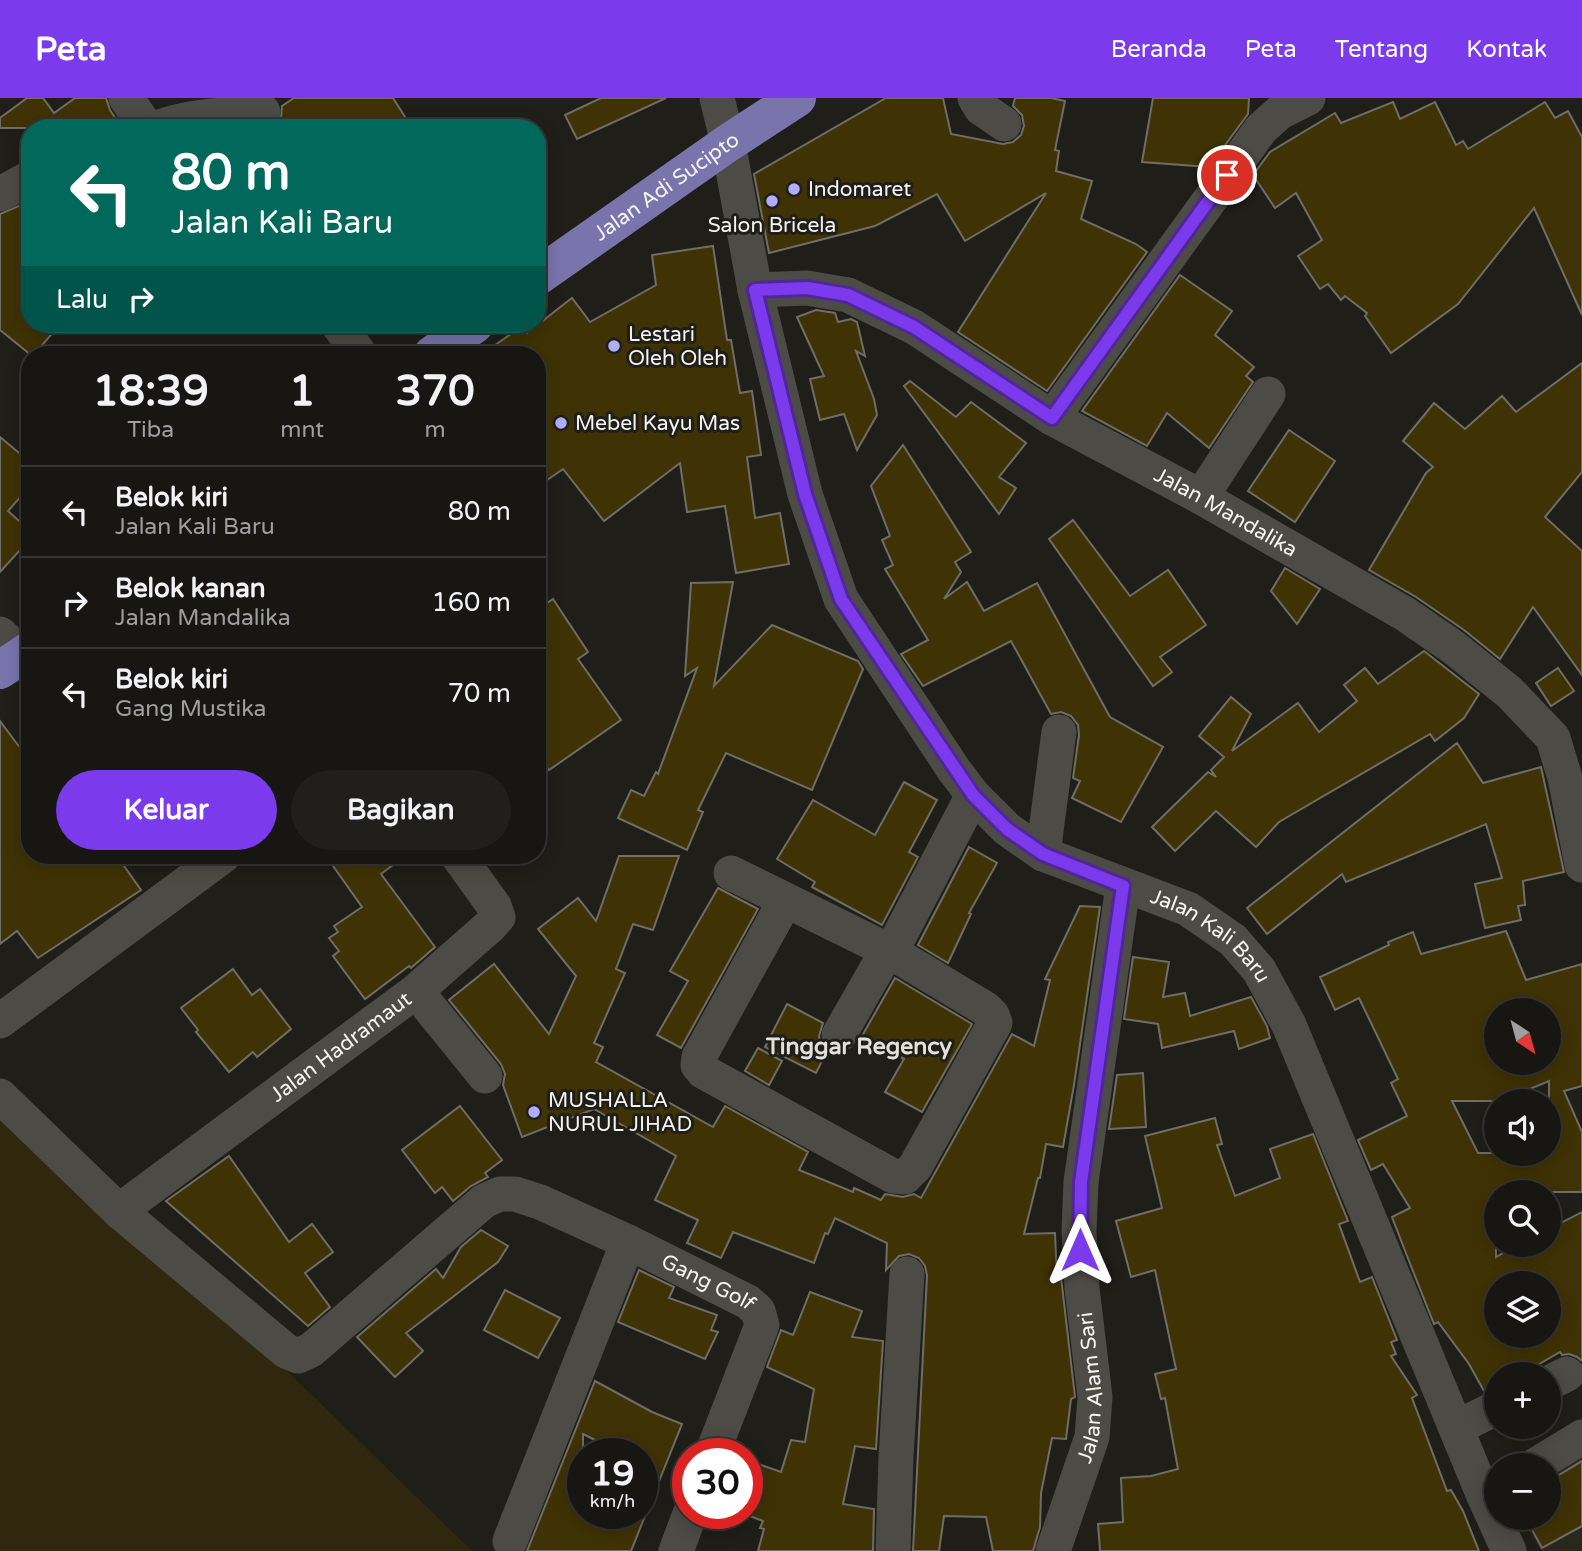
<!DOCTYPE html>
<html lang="id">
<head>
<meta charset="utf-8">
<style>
  body { margin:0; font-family:"Varela Round",sans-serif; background:#201f1c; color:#f1f3f6; height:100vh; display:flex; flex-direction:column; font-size:26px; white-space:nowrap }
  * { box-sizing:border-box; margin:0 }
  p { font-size:23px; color:#9e9fa0 }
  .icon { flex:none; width:38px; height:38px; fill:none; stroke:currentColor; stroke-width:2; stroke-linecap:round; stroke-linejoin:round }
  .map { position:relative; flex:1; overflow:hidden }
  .side { position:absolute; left:21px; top:248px; width:525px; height:518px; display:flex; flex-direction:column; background:#171613; border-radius:28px; box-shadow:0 4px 18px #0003,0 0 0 2px #363533 }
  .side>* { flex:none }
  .top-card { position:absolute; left:21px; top:21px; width:525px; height:214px; border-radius:28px; box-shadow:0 4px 18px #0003,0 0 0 2px #363533; background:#00695c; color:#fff; overflow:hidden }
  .needle { width:46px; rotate:144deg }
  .tools { position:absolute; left:1484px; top:900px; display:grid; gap:14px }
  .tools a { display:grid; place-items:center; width:77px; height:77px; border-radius:50%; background:#171613; box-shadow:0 4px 18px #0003,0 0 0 2px #363533; font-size:35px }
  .speed { position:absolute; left:567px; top:1340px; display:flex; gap:14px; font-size:35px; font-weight:700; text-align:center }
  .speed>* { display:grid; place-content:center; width:91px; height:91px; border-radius:50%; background:#171613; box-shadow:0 4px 18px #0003,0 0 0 2px #363533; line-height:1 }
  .speed small { font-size:18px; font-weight:400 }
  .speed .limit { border:10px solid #d22; background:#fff; color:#111 }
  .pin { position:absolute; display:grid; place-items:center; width:60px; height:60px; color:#fff; margin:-30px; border:4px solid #fff; border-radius:50%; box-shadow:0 2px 7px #0007 }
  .me { position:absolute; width:77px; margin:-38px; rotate:0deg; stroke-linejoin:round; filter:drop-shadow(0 0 5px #0008) }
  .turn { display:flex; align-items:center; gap:24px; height:147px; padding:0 35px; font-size:32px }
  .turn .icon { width:91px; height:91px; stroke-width:2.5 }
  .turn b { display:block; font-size:49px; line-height:60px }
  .then { display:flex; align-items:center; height:66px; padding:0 35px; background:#0003; gap:14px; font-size:26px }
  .eta { display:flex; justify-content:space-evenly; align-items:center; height:119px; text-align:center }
  .eta b { font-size:42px; font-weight:800; line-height:49px }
  .primary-button { display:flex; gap:14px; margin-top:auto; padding:14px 35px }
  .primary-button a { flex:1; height:80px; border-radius:42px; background:#7c3aed; color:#fff; font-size:28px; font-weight:800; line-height:80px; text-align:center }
  .primary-button a+a { background:#201f1c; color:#f1f3f6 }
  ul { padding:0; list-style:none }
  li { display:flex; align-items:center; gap:21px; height:91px; padding:0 35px; border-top:2px solid #363533 }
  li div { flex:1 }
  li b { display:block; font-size:26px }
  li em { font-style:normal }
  header { display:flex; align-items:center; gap:42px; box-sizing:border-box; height:98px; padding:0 35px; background:#7c3aed; color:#fff }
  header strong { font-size:33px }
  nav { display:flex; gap:38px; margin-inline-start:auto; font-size:24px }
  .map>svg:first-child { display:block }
</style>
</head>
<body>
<header>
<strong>Peta</strong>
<nav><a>Beranda</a><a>Peta</a><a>Tentang</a><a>Kontak</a></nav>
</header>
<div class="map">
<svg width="1582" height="1453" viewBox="0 0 1582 1453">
  <rect width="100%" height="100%" fill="#1f1e19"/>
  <path fill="#2a271d" d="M1582 1348V1453H1541L1521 1419H1549V1367Z"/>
  <path fill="#30280e" d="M0 993 472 1453H0Z"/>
  <g fill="#3f3204" stroke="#6e6d67" stroke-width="2" fill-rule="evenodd">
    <path d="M27 0H43L54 15 75 0H106L110 12 122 30H0V20Z"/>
    <path d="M294 0H393L412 30H275L281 22 282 8Z"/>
    <path d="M601 0H666L577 41 565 17Z"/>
    <path d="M886 0H943L951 36 1003 46 1013 44 1021 37 1024 28 1022 17 1013 8 1015 0H1051L1065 3 1055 52 1059 53 1056 73 1092 83 1081 121 1136 146 1147 154 1047 293 958 234 1046 95 965 143 937 96 875 128 769 155 754 76Z"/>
    <path d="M1153 0H1249L1248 16 1209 69 1142 64Z"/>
    <path d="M1393 4 1400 21 1435 4 1456 47 1463 43 1468 51 1545 4 1555 20 1568 13 1582 39V217L1534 110 1458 206 1391 255 1365 218 1367 215 1345 198 1341 202 1328 186 1320 191 1298 158 1322 142 1296 95 1275 110 1253 77 1270 54 1335 15 1341 25Z"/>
    <path d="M30 103V226H60L34 257H31L0 232V116Z"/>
    <path d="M713 148 727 242H731L740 295 752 293 761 357 747 359 755 420 780 415 789 466 736 475 725 408 687 414 680 365 604 423 563 371 537 389V257H481L522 228 527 235 572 200 590 224 656 187 652 157Z"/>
    <path d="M1180 177 1232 213 1215 237 1254 269 1246 278 1253 284 1209 350 1167 315 1147 348 1082 313Z"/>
    <path d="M816 212 835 215 838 224 851 221 857 224 865 258 856 253 874 301 877 317 857 352 844 316 820 322 810 281 824 278 797 219Z"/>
    <path d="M1582 265V374L1545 419 1582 453V577L1533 509 1500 561 1464 532 1416 499 1369 472 1426 375 1433 369 1403 343 1434 305 1465 331 1502 298 1516 314Z"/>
    <path d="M910 283 956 319 971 304 1026 345 999 379 1016 390 999 416 904 288Z"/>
    <path d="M1289 332 1335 363 1295 424 1248 393Z"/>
    <path d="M0 339 30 364V388L8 413 30 433V441L0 474Z"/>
    <path d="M903 347 971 454 955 464 961 474 944 501 967 484 984 513 1037 485 1110 619 1163 649 1121 724 1072 700 1080 683 1073 680 1079 637 1078 627 1071 618 1061 614 1051 616 1011 543 923 588 901 556 928 542 885 471 893 467 882 442 890 438 871 388Z"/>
    <path d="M1073 422 1130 498 1168 472 1206 527 1160 559 1172 574 1153 588 1049 441Z"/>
    <path d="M1285 470 1320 491 1297 526 1271 493Z"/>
    <path d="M733 484 714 588 772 527 858 563 863 571 812 692 726 655 698 712 703 714 687 752 618 720 631 692 644 698 656 674 658 676 697 570 685 578 691 485Z"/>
    <path d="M553 501 588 554 578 561 621 622 549 672 537 654V512Z"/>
    <path d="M1424 553 1479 596 1464 620 1435 643 1430 636 1279 724 1256 749 1216 713 1175 753 1152 729 1208 674 1216 679 1211 672 1224 659 1199 638 1231 599 1251 616 1232 653 1298 605 1319 634 1357 603 1344 587 1365 570 1378 586Z"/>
    <path d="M1558 570 1574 593 1551 608 1536 585Z"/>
    <path d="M0 623 30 663V758H117L141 792 38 860 17 833 0 846Z"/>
    <path d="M1457 645 1483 685 1541 669 1564 774 1523 783 1525 807 1518 808 1521 822 1485 830 1475 786 1502 780 1486 726 1346 784 1342 776 1267 836 1247 810Z"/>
    <path d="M904 684 937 702 909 754 918 759 882 827 812 789 815 784 777 761 813 702 875 737Z"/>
    <path d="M969 749 997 765 969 815 971 816 948 865 918 847Z"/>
    <path d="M326 758H405L381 776 435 849 411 870 409 868 365 901 333 858 339 853 329 840 338 834 334 828 362 809Z"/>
    <path d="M619 758H679L653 832 633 826 616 871 625 875 594 945 603 949 596 964 713 1029 725 1008 808 1054 799 1072 853 1094 854 1090 881 1102 885 1096 903 1099 914 1096 921 1100 1012 936 1034 948 1050 882 1045 881 1080 808 1100 809 1074 987 1063 1049 1046 1046 1040 1080H1038L1024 1136 1055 1135 1057 1179H1061L1075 1299 1071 1301 1066 1341 1052 1340 1041 1395 1040 1429 1033 1453H993L986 1419 944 1418 939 1453H913L927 1177 925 1168 919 1160 909 1156 899 1158 886 1172 887 1145 835 1120 828 1136 825 1135 814 1165 733 1134 721 1160 687 1145 698 1122 655 1102 676 1058 594 1011 522 1039 503 987 505 976 501 966 449 902 494 866 549 936 576 878 538 831 578 800 596 823Z"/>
    <path d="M718 790 758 811 681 950 657 937 688 883 670 873Z"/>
    <path d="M1506 833 1526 882 1582 866V988L1564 993 1582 1034V1094H1496V1159L1520 1146H1549V1131L1582 1114V1263L1577 1259 1569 1256 1562 1257 1560 1254 1522 1276H1496V1290L1484 1293 1469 1266 1438 1224 1434 1226 1409 1163 1392 1119 1410 1110 1383 1066 1371 1072 1358 1042 1407 1018 1391 985 1398 981 1359 900 1335 912 1320 879 1389 847 1388 844 1413 834 1421 856ZM1496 912H1549V964H1496ZM1549 983V1055H1478L1452 1003H1501ZM1496 1185H1549V1237H1496Z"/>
    <path d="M1133 859 1169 864 1163 899 1185 895 1190 918 1251 899 1267 928 1270 940 1239 951 1234 933 1162 950 1158 926 1124 921Z"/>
    <path d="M233 871 252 897 260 891 291 931 257 959 253 954 229 974 196 934 198 932 181 910Z"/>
    <path d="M895 880 972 926 922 1014 885 994 904 961 862 938Z"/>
    <path d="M787 906 823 925 819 938 821 947 827 953 816 975 765 949Z"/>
    <path d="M758 950 782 963 769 987 745 973Z"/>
    <path d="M1143 975 1146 1029 1109 1031 1117 977Z"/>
    <path d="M460 1008 502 1062 485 1075 488 1079 471 1088 453 1103 442 1089 435 1095 402 1052Z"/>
    <path d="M1215 1020 1222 1046 1217 1047 1235 1098 1280 1080 1270 1051 1313 1036 1348 1123 1339 1126 1360 1184 1372 1179 1397 1242 1391 1244 1396 1256 1391 1258 1417 1297 1412 1300 1447 1393 1451 1392 1463 1413 1479 1453H1100L1098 1426 1123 1424 1121 1380 1151 1378 1178 1371 1165 1300 1161 1301 1155 1276 1176 1271 1155 1172 1131 1179 1116 1123 1162 1110 1145 1038Z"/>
    <path d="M229 1058 289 1144 312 1126 333 1154 305 1175 330 1209 308 1228 166 1103Z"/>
    <path d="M481 1132 508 1148 498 1164 406 1235 423 1253 395 1279 357 1239 436 1171 443 1180 461 1149Z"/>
    <path d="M639 1172 674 1189 669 1200 717 1217 711 1232 718 1234 705 1261 618 1224Z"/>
    <path d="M505 1192 560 1220 538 1260 484 1232Z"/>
    <path d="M810 1194 862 1213 852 1239 883 1243 876 1351 855 1348 843 1406 874 1411 873 1453H758L764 1431 760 1430 763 1423 747 1417V1362L781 1374 791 1342 805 1344 814 1291 767 1269 781 1232 793 1237Z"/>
    <path d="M595 1283 652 1314 682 1326 631 1453H527ZM583 1336 623 1356H642V1416H583Z"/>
    <path d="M1582 1363V1428L1542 1450 1525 1419H1549V1383Z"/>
  </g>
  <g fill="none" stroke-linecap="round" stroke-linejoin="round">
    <g stroke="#4d4b46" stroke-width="35">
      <path d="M126 0 147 30"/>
      <path id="s1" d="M717 0 728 45 755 192 805 396 841 501 954 672 973 697 1007 731 1043 756 1188 811 1233 842 1259 872 1289 927 1484 1398 1509 1453"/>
      <path d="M975 0 981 10 1004 26"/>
      <path d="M157 30C190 17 228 17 263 14"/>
      <path d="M0 96 30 80"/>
      <path id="s2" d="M755 192 807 190 848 197 914 229 1052 320 1201 399 1405 516 1453 549 1509 594 1553 640 1565 680 1582 767"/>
      <path d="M338 226 360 257"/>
      <path d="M1052 320 1261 31 1280 14 1308 0"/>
      <path d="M1201 399 1268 296"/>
      <path d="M0 536 22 557"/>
      <path d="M1043 756 1059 634"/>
      <path d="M731 775 891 854 973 697"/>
      <path d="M785 803 699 959 698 967 704 974 893 1078 905 1079 915 1069 995 925 992 917 986 911 891 854"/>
      <path d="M416 893 485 978"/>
      <path d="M0 923 223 758"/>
      <path d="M839 937 887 853"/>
      <path id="s3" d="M0 998 119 1113 286 1253 298 1258 311 1252 484 1103 500 1096H515L540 1104 628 1144 748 1204 758 1213 762 1227 712 1356"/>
      <path id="s4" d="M119 1113 416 893 491 827 498 819 494 808 458 758"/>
      <path d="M1549 1285 1567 1276"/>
      <path d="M1456 1330 1496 1310"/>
      <path d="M1536 1367 1582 1339"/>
      <path d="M510 1443 628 1144"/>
      <path d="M676 1453 690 1416"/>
      <path d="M893 1453 896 1359 907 1176"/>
      <path id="s5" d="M1053 1453 1092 1339 1095 1299 1082 1190 1079 1133 1081 1084 1123 788"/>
    </g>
    <g stroke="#7974ac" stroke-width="38">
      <path id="s6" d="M537 179 728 45 797 0"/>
      <path d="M432 257 475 226"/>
      <path d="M0 572 30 552"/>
    </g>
  </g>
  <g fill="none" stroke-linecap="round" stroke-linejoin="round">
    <defs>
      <path id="route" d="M1080 1152 1081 1084 1123 788 1043 756 1007 731 973 697 841 501 805 396 755 192 807 190 848 197 914 229 1052 320 1227 77"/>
    </defs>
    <use href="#route" stroke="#51269a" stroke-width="18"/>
    <use href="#route" stroke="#7c3aed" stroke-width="12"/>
  </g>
  <g fill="#b1adfa" stroke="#1f1e19" stroke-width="2.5">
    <circle cx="794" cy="91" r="7"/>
    <circle cx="772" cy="103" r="7"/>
    <circle cx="614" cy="248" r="7"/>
    <circle cx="561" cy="325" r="7"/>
    <circle cx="534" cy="1014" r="7"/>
  </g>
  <g text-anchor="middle" stroke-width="6" stroke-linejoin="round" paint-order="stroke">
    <g font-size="21" fill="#f5f4f1" stroke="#1f1e19">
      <text dy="7" stroke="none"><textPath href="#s6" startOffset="158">Jalan Adi Sucipto</textPath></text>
      <text dy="7" stroke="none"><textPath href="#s2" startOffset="530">Jalan Mandalika</textPath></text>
      <text dy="7" stroke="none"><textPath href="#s1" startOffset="1034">Jalan Kali Baru</textPath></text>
      <text dy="7" stroke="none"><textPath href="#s4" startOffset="276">Jalan Hadramaut</textPath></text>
      <text dy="7" stroke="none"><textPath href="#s3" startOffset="884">Gang Golf</textPath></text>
      <text dy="7" stroke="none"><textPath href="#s5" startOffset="170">Jalan Alam Sari</textPath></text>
    </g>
    <g font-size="21" fill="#f5f4f1" stroke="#1f1e19" text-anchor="start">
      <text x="808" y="98">Indomaret</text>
      <text x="772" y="134" text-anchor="middle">Salon Bricela</text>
      <text x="628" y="243">Lestari<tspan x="628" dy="24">Oleh Oleh</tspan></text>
      <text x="575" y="332">Mebel Kayu Mas</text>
      <text x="548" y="1009">MUSHALLA<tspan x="548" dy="24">NURUL JIHAD</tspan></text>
    </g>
    <g font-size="23" font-weight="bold" fill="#e3e1da" stroke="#1f1e19">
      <text x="859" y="956">Tinggar Regency</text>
    </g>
  </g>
</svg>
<div class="tools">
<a><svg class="needle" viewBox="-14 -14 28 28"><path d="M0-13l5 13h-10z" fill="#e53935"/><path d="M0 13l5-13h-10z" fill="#9e9fa0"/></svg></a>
<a><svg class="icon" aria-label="sound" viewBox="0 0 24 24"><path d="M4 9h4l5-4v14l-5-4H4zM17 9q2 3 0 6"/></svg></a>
<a><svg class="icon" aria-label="search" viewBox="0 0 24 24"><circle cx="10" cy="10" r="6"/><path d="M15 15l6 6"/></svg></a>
<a><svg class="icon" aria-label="layers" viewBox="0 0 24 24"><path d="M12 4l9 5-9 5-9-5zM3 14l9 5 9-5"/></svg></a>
<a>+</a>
<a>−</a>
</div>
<div class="speed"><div>19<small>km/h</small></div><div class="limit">30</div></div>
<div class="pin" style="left:1227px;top:77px;background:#d93025"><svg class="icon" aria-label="arrive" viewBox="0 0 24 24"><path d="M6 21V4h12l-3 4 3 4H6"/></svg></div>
<svg class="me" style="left:1080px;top:1152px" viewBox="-20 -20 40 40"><path d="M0-17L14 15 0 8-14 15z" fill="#7c3aed" stroke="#fff" stroke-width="4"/></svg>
<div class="top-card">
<div class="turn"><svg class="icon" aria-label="left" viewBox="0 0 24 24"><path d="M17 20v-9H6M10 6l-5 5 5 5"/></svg><div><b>80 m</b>Jalan Kali Baru</div></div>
<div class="then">Lalu<svg class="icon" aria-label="right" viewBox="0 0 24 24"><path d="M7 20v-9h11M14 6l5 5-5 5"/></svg></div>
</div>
<section class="side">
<div class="eta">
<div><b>18:39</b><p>Tiba</p></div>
<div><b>1</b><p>mnt</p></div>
<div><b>370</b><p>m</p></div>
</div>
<ul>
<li><svg class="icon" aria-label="left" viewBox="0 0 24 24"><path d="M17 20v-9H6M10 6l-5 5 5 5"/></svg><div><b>Belok kiri</b><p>Jalan Kali Baru</p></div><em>80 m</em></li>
<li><svg class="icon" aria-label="right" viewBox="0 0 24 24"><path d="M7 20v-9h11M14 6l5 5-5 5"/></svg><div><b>Belok kanan</b><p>Jalan Mandalika</p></div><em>160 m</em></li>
<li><svg class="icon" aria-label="left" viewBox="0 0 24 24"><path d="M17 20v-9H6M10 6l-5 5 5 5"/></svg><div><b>Belok kiri</b><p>Gang Mustika</p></div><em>70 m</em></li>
</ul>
<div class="primary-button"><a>Keluar</a><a>Bagikan</a></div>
</section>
</div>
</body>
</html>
